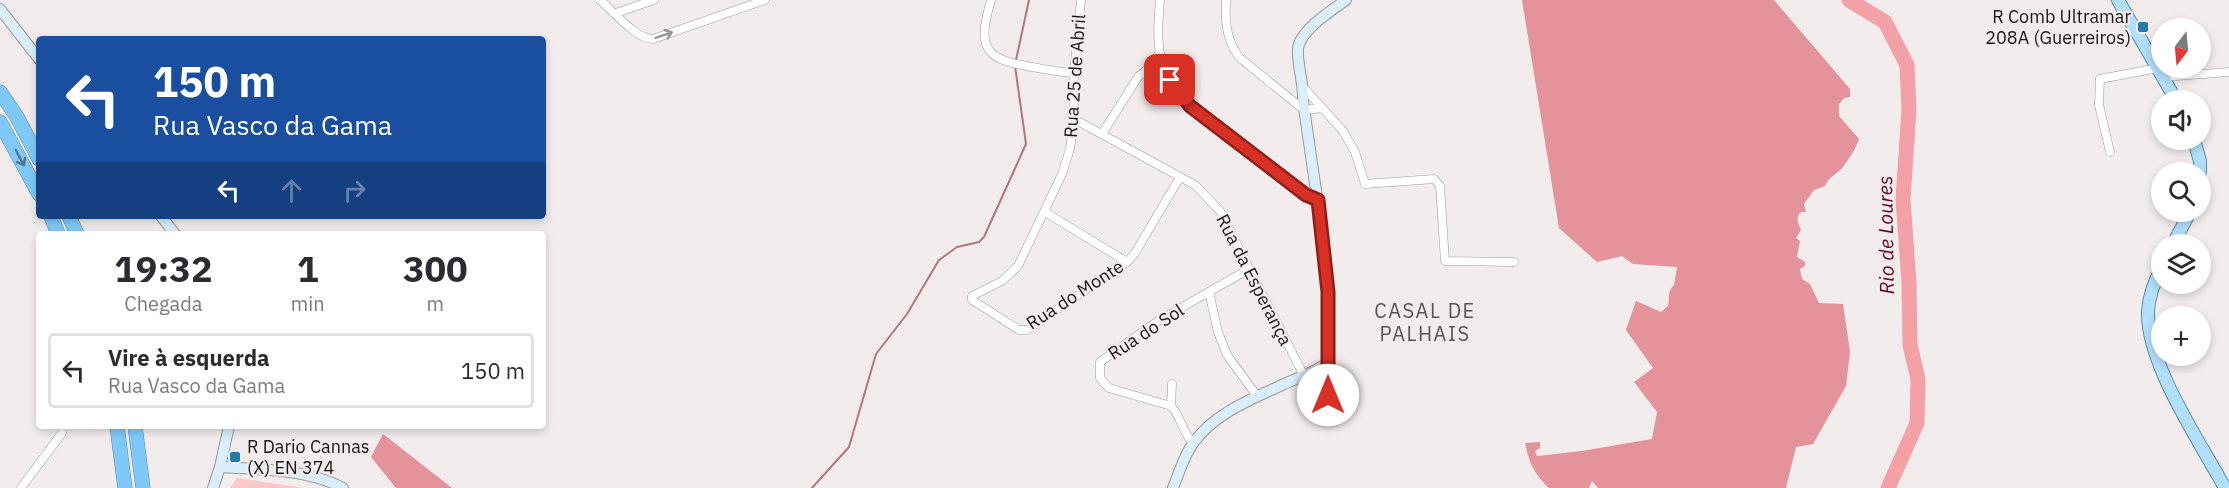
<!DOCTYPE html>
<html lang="pt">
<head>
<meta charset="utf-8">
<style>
  body { margin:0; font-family:"IBM Plex Sans",sans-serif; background:#f7f7f7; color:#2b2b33; height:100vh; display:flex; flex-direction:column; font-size:22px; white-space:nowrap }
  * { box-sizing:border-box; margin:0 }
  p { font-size:20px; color:#7c7c81 }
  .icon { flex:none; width:33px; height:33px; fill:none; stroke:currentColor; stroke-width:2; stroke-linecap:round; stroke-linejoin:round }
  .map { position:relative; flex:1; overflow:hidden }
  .sheet { position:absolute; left:36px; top:231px; width:510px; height:198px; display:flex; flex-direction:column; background:#fff; border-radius:6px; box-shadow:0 3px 9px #0003 }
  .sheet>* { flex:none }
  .hud { position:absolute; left:36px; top:36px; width:510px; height:183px; border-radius:6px; box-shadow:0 3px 9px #0003; background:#1a4fa0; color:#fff; overflow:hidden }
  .needle { width:39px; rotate:196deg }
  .fabs { position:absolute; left:2151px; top:18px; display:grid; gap:12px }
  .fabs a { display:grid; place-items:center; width:60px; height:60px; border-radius:50%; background:#fff; box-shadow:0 3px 9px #0003; font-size:30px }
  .pin { position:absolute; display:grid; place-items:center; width:51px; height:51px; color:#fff; margin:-26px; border-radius:12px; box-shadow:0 3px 9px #0006 }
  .me { position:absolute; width:66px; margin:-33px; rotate:0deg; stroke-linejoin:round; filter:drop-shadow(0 0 4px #0008) }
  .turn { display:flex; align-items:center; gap:21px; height:126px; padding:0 18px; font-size:27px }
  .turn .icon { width:78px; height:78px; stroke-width:2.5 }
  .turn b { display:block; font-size:42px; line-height:51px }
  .lanes { display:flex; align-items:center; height:57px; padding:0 18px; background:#0003; justify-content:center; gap:30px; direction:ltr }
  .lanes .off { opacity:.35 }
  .eta { display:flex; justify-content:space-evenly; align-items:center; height:102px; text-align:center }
  .eta b { font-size:36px; font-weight:700; line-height:42px }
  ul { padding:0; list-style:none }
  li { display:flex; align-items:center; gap:18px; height:75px; margin:0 12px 9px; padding:0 6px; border:3px solid #e1e1e2; border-radius:6px }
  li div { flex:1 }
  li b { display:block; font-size:22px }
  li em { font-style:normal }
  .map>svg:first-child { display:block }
</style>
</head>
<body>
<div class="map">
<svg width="2229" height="488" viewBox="0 0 2229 488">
  <rect width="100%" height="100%" fill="#f3eced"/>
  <path fill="#fbc8ca" d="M237 478 304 488H305H230Z"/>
  <g fill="#e39399">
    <path d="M1522 0H1774L1850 89V97L1844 98 1839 104V116L1859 139C1856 148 1848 161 1842 168 1836 175 1828 177 1825 186L1814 190 1804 204 1806 212H1801C1795 218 1798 223 1801 230L1796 238 1800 241 1797 257 1805 262V266L1800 269 1802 279 1810 284 1819 303 1843 304 1850 352 1846 386 1813 444 1796 447 1786 488H1598L1592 481 1589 488H1549C1534 474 1529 462 1525 443L1540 442V448L1535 451 1537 456 1582 451 1652 439 1657 412 1634 382 1653 368 1626 330 1636 301 1661 312 1668 306C1670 297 1667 292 1674 285L1677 267 1633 264 1622 256 1597 262 1559 228Z"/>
    <path d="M383 434 452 488H396L371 457Z"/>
  </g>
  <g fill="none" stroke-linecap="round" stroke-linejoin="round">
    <g stroke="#b1777b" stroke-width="2">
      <path d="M1016 60 1029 0"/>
      <path d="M812 488 849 447 876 354 907 314 939 260 957 247 979 242 984 237 1026 144 1015 66"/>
    </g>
    <path stroke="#f3a1a7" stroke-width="15" d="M1849 0 1885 22 1907 65 1909 110 1903 199 1909 283 1910 345 1918 379 1917 423 1888 488"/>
    <defs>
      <g id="street">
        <path d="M600 0C613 11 636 39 653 39L765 0"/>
        <path d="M991 0C979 42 980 59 1027 66 1043 69 1058 72 1074 73"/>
        <path d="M1081 0 1074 73V119L1070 149 1062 174 1018 266 1002 281 972 296V300L1019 330H1027L1127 262 1135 253 1180 177"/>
        <path d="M1160 0C1156 48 1156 69 1190 106L1306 195 1318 200"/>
        <path d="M1226 0C1225 21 1226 41 1240 58L1304 110 1322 108"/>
        <path d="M616 13 654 0"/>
        <path d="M1146 71 1170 80"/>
        <path d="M2163 77 2229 72"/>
        <path d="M1304 88 1343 131 1355 152 1365 184 1434 179 1440 186 1445 261 1514 262"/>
        <path d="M1074 119 1195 185 1220 211 1303 374"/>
        <path d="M1102 134 1138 77 1152 65 1158 55"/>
        <path d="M2110 152 2099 105 2100 79 2158 68"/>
        <path d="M1045 212 1127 262"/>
        <path d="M1209 292 1218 332 1227 355 1257 396"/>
        <path d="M1328 362V411"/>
        <path d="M1171 406 1172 384"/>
        <path d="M1193 443C1182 432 1181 416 1171 406L1109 388 1100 378V362L1158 321 1249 269"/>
        <path d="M21 488 62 433"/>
      </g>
      <g id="secondary">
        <path d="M0 9 39 59"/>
        <path d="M161 216 175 234"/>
        <path d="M220 467C261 470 306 468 343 488"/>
        <path d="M213 488 220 467 229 426"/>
        <path d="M1173 488C1179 473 1184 455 1194 442 1215 413 1252 399 1282 385 1297 378 1316 372 1328 362V292L1322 232 1303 101C1304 83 1297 66 1298 49 1299 31 1332 10 1346 0"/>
      </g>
      <g id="primary">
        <path d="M2118 0 2176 100"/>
        <path d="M2194 140 2200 161V172"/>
        <path d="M2173 244 2190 212"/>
        <path d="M2162 267C2155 280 2149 296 2148 311 2146 363 2200 442 2225 488"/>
      </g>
      <g id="highway">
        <path d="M0 92 17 117 39 159"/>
        <path d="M0 122 39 194"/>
        <path d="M51 216 58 234"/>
        <path d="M69 216 77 234"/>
        <path d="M117 426 125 488"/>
        <path d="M135 426 143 488"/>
      </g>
    </defs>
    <use href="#street" stroke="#9e9898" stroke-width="9"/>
    <use href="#secondary" stroke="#9e9898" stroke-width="12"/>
    <use href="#primary" stroke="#5b8aa9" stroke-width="14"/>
    <use href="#highway" stroke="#5b8aa9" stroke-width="15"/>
    <use href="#street" stroke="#fff" stroke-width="8"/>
    <use href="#secondary" stroke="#d9effd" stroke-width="10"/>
    <use href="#primary" stroke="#b2dffb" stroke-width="12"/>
    <use href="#highway" stroke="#7fc9f8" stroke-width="14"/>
  </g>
  <defs><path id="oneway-shaft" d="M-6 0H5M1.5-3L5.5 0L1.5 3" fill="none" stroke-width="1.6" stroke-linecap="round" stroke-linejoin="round" transform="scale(1.5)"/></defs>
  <use stroke="#979696" href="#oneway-shaft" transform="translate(664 35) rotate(-19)"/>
  <use stroke="#517892" href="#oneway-shaft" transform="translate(20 158) rotate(62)"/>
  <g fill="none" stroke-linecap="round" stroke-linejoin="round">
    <defs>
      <path id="route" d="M1170 80 1190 106 1306 195 1318 200 1328 292V395"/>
    </defs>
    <use href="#route" stroke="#8d1f18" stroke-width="15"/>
    <use href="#route" stroke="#d93025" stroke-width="10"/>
  </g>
  <g fill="#227ba9" stroke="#f3eced" stroke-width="2">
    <rect x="2137" y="21" width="12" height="12" rx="3"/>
    <rect x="229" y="451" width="12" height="12" rx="3"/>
  </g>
  <g text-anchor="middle" stroke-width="4.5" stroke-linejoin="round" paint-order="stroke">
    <g font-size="18" fill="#181515" stroke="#f3eced" text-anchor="end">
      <text x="2131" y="23">R Comb Ultramar<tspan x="2131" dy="21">208A (Guerreiros)</tspan></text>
      <text x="247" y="453" text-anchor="start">R Dario Cannas<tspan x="247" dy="21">(X) EN 374</tspan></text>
    </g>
    <g font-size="18" fill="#181515" stroke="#f3eced">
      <text transform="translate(1075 76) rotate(-86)" y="6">Rua 25 de Abril</text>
      <text transform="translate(1254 280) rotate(63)" y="6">Rua da Esperança</text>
      <text transform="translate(1075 295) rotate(-33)" y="6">Rua do Monte</text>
      <text transform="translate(1146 332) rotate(-33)" y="6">Rua do Sol</text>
    </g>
    <g font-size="20" font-style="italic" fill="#65001d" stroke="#f3eced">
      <text transform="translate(1886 235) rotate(-91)" y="7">Rio de Loures</text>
    </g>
    <g font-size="20" letter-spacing="1.5" fill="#595354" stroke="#f3eced">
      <text x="1425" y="318">CASAL DE<tspan x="1425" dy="23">PALHAIS</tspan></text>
    </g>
  </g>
</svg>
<div class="fabs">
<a><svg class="needle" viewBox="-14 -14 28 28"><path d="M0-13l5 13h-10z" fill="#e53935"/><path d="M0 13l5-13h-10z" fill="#7c7c81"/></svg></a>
<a><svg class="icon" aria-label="sound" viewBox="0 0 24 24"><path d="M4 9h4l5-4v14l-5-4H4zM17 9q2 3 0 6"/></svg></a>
<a><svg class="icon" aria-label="search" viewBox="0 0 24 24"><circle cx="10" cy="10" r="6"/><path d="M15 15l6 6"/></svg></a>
<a><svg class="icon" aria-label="layers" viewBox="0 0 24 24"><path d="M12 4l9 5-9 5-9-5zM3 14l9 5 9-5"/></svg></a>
<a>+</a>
</div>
<div class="pin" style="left:1170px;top:80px;background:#d93025"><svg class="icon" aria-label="arrive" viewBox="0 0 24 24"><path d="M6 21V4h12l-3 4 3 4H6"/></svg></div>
<svg class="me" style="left:1328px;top:395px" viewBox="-20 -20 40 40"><circle r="19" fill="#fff"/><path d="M0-13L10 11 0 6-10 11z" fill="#d93025"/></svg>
<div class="hud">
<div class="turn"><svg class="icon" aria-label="left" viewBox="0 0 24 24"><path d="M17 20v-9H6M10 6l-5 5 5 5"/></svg><div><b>150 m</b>Rua Vasco da Gama</div></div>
<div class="lanes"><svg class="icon" aria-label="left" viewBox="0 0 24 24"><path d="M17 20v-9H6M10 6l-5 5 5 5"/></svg><svg class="icon off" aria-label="ahead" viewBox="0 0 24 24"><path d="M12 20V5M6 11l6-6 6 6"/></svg><svg class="icon off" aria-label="right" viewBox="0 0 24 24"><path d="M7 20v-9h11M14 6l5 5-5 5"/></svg></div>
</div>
<section class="sheet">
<div class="eta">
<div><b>19:32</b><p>Chegada</p></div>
<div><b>1</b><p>min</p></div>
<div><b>300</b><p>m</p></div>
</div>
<ul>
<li><svg class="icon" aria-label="left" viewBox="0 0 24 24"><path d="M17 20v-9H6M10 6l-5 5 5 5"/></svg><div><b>Vire à esquerda</b><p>Rua Vasco da Gama</p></div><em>150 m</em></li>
</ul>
</section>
</div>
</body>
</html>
